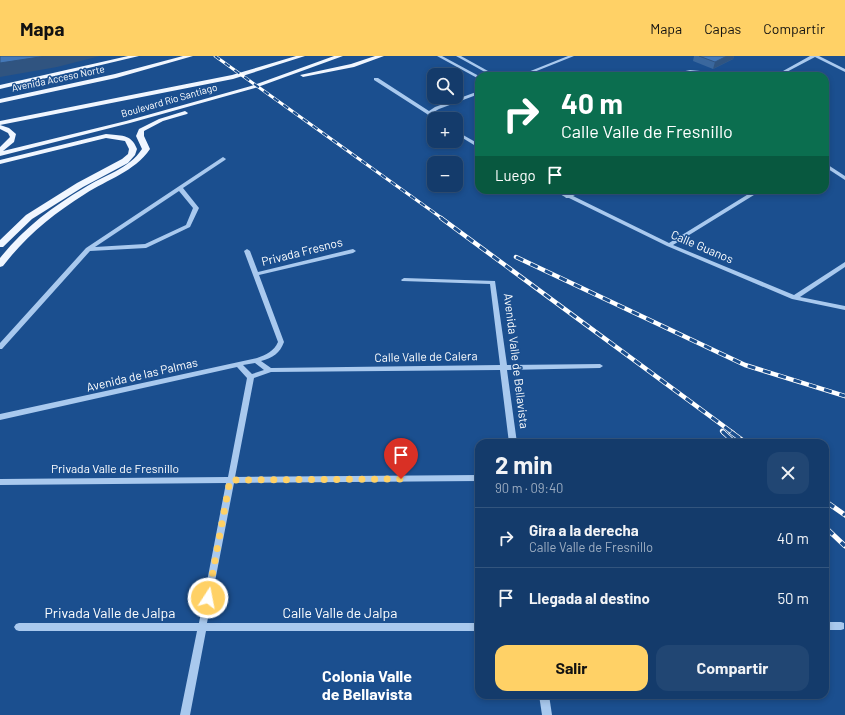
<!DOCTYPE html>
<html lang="es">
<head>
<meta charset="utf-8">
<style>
  body { margin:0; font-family:Barlow,sans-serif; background:#214673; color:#f1f3f6; height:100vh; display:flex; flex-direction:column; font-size:15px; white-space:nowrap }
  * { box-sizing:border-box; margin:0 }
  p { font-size:13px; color:#9dadc1 }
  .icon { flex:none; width:22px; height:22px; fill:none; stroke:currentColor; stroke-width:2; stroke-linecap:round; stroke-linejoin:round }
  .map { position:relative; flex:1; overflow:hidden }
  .details { position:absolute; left:475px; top:383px; width:354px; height:260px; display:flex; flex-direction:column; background:#143b6b; border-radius:12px; box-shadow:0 2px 6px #0003,0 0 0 1px #33557e }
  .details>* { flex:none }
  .guide { position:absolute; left:475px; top:16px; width:354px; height:122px; border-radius:12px; box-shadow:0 2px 6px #0003,0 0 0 1px #33557e; background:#0b6e4f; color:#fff; overflow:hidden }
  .buttons { position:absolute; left:427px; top:12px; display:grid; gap:8px }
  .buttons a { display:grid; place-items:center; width:36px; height:36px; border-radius:8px; background:#143b6b; box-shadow:0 2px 6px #0003,0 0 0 1px #33557e; font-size:20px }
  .pin { position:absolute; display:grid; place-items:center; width:34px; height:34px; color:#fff; margin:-41px -17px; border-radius:50% 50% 50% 0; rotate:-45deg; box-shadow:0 0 4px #0007 }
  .pin .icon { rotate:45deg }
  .me { position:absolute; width:44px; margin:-22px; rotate:11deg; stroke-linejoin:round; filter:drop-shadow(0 0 3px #0008) }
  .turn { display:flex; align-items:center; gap:14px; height:84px; padding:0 20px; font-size:18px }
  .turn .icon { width:52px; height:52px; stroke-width:2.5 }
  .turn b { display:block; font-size:28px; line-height:34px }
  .then { display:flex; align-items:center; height:38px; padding:0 20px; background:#0003; gap:8px; font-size:15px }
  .round { display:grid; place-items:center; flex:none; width:42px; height:42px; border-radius:12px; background:#214673 }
  .summary { display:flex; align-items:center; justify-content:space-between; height:68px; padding:0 20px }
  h1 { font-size:24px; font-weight:700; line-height:30px }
  .primary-button { display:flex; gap:8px; margin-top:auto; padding:8px 20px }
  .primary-button a { flex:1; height:46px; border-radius:12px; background:#ffd166; color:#111; font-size:16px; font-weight:700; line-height:46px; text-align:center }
  .primary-button a+a { background:#214673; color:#f1f3f6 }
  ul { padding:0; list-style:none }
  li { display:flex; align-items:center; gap:12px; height:60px; padding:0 20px; border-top:1px solid #33557e }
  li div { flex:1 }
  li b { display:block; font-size:15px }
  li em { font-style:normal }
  header { display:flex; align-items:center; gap:24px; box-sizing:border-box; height:56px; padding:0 20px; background:#ffd166; color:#111 }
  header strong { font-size:19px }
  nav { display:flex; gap:22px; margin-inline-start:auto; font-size:14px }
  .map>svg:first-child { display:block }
</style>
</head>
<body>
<header>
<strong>Mapa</strong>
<nav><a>Mapa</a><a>Capas</a><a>Compartir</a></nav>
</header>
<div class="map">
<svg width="845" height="659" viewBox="0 0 845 659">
  <rect width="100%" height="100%" fill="#1b4f8f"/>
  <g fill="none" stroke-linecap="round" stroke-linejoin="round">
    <g fill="#a9c9ee" fill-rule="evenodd">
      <path d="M437 0H442L479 20V23Z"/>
      <path d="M456 0H461L497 20H492Z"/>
      <path d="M568 0H574L524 20H518Z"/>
      <path d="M810 0H819L845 13V16L815 1 779 20H774Z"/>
      <path d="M690 14 700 15 709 20C703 20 698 17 692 16 685 16 679 20 672 20L681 16Z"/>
      <path d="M374 22H378L429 55 435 51 479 35V38L439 53 432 57 436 63H434V64L427 58 374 24Z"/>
      <path d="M456 75 479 88V92L456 78Z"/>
      <path d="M223 101 226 103 225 104 183 132 199 152 190 171 146 192 90 195 2 293H0V287L86 192ZM179 135 193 152 186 169 145 188 95 191Z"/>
      <path d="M825 107 845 120V124L825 111Z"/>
      <path d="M553 134H560L569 138 578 134H585L573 140 669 187 755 134H762L673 189 794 239 845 206V211L800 241 845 250V254L792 243 667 190 569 142H566L565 141Z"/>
      <path d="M247 193 250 195 258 216 353 193 356 195 353 197 259 219 284 286C280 297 273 302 261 305L271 312 500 309 490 228 402 225 401 224 404 222 495 225 507 309 600 308 603 310 600 312 507 314 517 387H509L500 314 271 316 254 322 235 421 479 419V425L234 427 207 567H479V575H206L190 659H180L197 575H19L16 574 14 571 16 568 19 567H199L226 427 0 429V423L228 421 247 322 237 311 0 364V358L257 302C266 299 274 295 278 286L244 195ZM255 307 264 314 252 318 243 309Z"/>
      <path d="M825 566H841L844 567V573L841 574H825Z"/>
      <path d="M539 639H549L552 659H542Z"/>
    </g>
    <g fill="#f0f6ff" fill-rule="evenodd">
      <path d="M128 0H139L0 33V29Z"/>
      <path d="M183 0H193L116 22 0 47V43L115 18Z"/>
      <path d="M296 0H305L233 23 0 69 9 72 16 78 14 86 3 95 126 65 251 30 334 0H343L255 32 130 67 0 100V91L10 81 8 77 0 73V65L232 19Z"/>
      <path d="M375 0H384L354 11 303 21 300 19 351 8Z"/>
      <path d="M185 55 188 57 187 58 163 65 144 75V80L150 93C134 116 108 123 85 138 53 158 26 180 3 210L0 211V202C24 172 52 151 84 132 104 119 129 113 142 93L136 80 139 73 159 63Z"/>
      <path d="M106 78C120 80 131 77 137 93L135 99 128 107 83 131 32 163 3 191H0V184L26 159 77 127 122 103 128 98 129 93 125 85 106 82 0 108V104Z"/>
    </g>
    <defs>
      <path id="rail-far2" d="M215 0 443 163"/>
      <g id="rail-far1">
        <path d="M441 162 733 377"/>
        <path d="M516 201 745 309 845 340"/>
        <path d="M722 375 724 377"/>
      </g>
      <g id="rail">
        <path d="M723 376 735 387"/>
        <path d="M731 376 746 387"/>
        <path d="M825 445 845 459"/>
        <path d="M825 471 845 490"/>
      </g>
    </defs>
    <use href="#rail-far2" stroke="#fff" stroke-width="3"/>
    <use href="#rail-far1" stroke="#fff" stroke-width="4.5"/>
    <use href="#rail" stroke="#fff" stroke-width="5"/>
    <use href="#rail-far2" stroke="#1b4f8f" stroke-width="2" stroke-dasharray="6" stroke-linecap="butt"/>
    <use href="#rail-far1" stroke="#1b4f8f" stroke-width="3" stroke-dasharray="8" stroke-linecap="butt"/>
    <use href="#rail" stroke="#1b4f8f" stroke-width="3.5" stroke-dasharray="11" stroke-linecap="butt"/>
  </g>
  <path fill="#3a679d" d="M694 0H734L733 3 713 13 693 5Z"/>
  <g fill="#305480">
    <path d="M46 0H100L57 11 0 21V7Z"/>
    <path d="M727 0H734L733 3 713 13 715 6Z"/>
  </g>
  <g fill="#4478b7" stroke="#305480">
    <path d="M0 0H46L0 7Z"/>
    <path d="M699 0H727L715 6Z"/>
  </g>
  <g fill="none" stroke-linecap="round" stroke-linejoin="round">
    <path stroke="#ffd166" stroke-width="7" stroke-dasharray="0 12.6" d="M208 542 230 424 401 423"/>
  </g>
  <g text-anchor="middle" stroke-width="3" stroke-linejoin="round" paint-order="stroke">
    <g font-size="10" fill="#fff" stroke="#1b4f8f">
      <text transform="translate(58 22) rotate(-12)" y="4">Avenida Acceso Norte</text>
      <text transform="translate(169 44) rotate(-16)" y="4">Boulevard Río Santiago</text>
    </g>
    <g font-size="12" fill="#fff" stroke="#1b4f8f">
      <text transform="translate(702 191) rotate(23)" y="4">Calle Guanos</text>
      <text transform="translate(302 196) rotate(-14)" y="4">Privada Fresnos</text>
      <text transform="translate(426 301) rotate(-1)" y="4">Calle Valle de Calera</text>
      <text transform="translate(516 305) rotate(83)" y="4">Avenida Valle de Bellavista</text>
      <text transform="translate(142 319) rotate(-13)" y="4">Avenida de las Palmas</text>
      <text x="115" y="417">Privada Valle de Fresnillo</text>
    </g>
    <g font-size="14" fill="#fff" stroke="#1b4f8f">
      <text x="110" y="562">Privada Valle de Jalpa</text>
      <text x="340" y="562">Calle Valle de Jalpa</text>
    </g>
    <g font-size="16" font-weight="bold" fill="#fff" stroke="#1b4f8f">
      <text x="367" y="626">Colonia Valle<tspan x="367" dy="18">de Bellavista</tspan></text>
    </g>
  </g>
</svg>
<div class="buttons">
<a><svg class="icon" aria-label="search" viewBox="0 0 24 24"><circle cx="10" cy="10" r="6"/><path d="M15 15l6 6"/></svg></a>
<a>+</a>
<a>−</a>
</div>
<div class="pin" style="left:401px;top:423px;background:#d93025"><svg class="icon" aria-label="arrive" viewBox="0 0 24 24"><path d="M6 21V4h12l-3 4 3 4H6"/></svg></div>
<svg class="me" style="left:208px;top:542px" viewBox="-20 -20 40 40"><circle r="17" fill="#ffd166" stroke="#fff" stroke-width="3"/><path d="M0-11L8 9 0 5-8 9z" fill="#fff"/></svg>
<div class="guide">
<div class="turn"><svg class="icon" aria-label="right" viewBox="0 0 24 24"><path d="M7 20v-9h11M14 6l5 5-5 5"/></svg><div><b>40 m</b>Calle Valle de Fresnillo</div></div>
<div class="then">Luego<svg class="icon" aria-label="arrive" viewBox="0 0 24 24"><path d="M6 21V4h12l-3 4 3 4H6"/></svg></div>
</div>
<section class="details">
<div class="summary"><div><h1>2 min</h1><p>90 m · 09:40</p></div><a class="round"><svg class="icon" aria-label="close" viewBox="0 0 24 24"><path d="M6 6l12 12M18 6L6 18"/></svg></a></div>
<ul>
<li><svg class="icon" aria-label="right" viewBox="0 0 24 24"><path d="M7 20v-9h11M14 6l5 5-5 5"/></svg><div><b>Gira a la derecha</b><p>Calle Valle de Fresnillo</p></div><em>40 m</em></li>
<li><svg class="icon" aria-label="arrive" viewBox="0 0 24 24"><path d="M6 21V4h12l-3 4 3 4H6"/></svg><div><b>Llegada al destino</b></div><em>50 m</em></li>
</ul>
<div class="primary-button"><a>Salir</a><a>Compartir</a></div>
</section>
</div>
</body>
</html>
